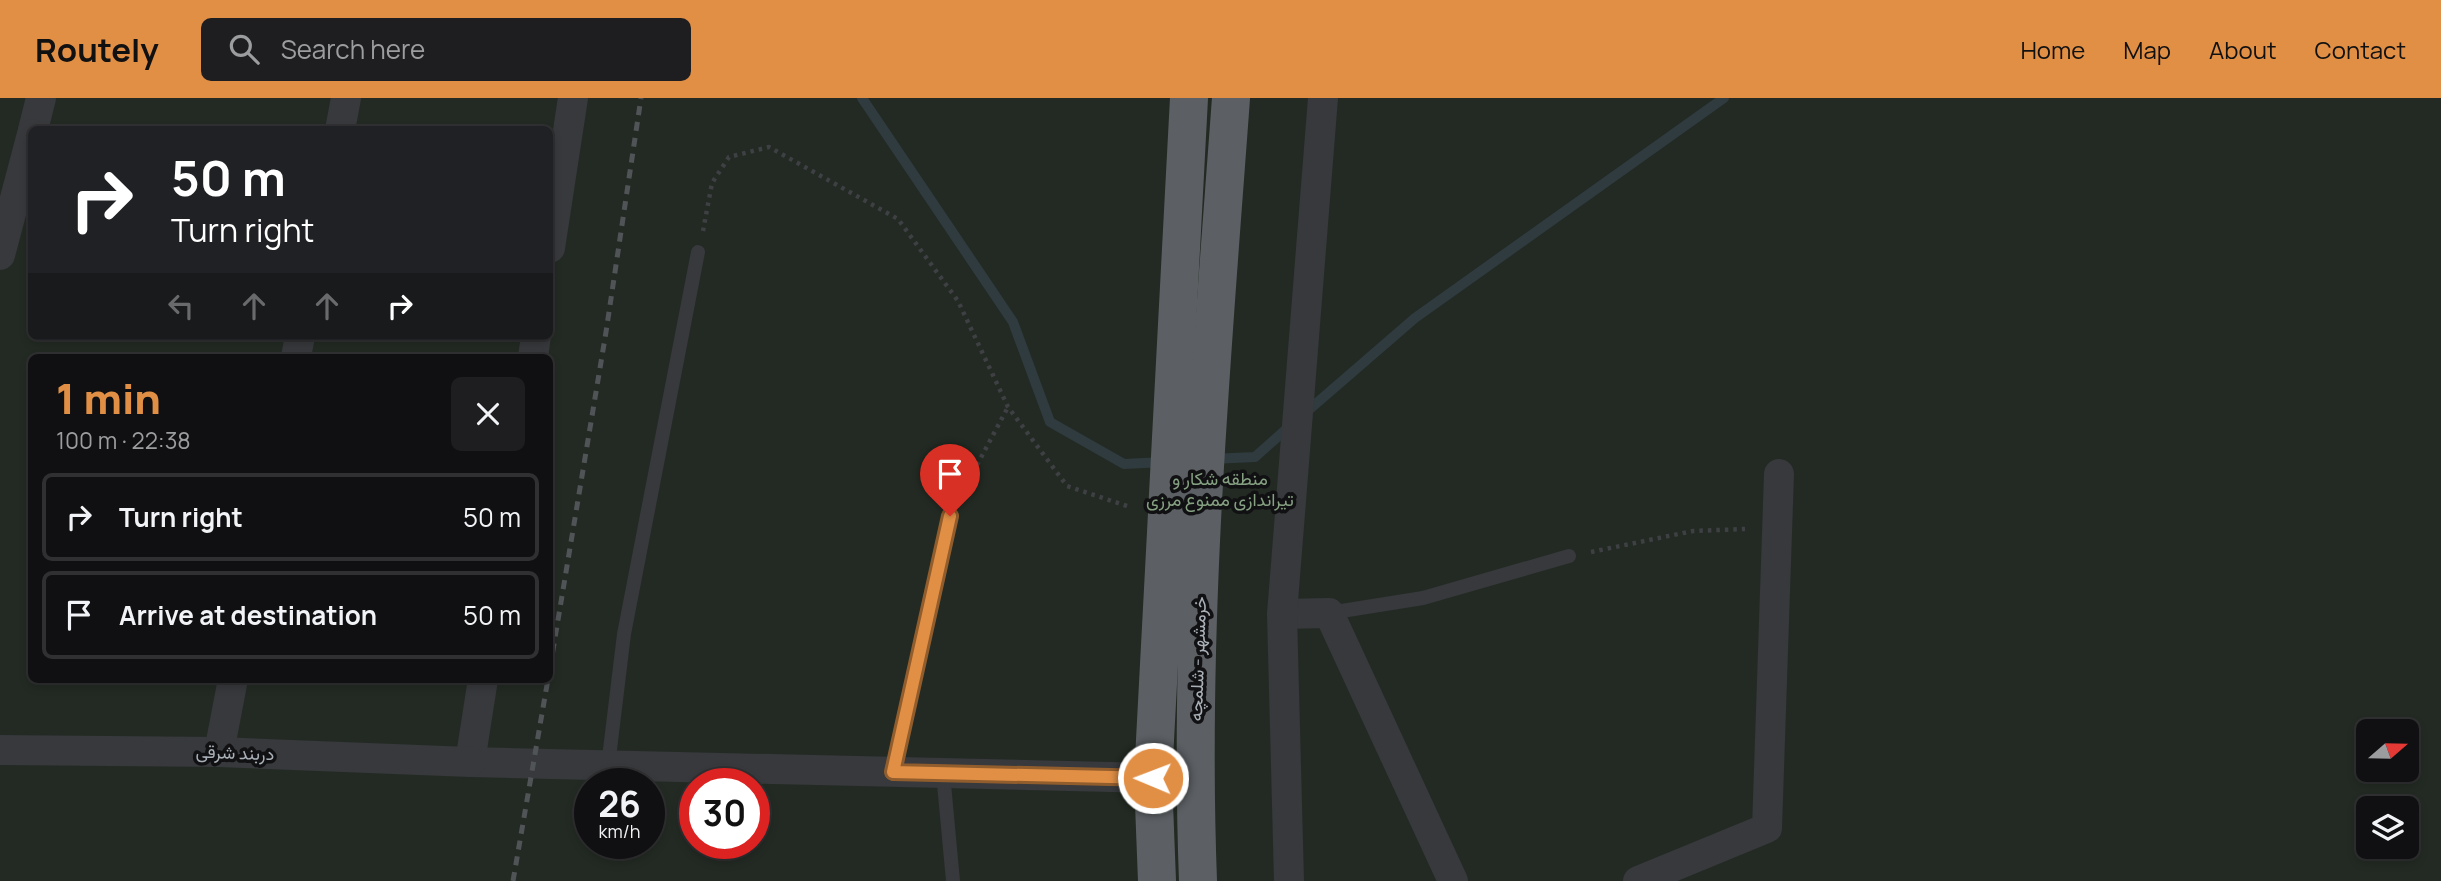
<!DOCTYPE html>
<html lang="en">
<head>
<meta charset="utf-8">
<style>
  body { margin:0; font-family:Manrope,Vazirmatn,sans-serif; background:#1e1e20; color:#f1f3f6; height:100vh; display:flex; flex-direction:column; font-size:26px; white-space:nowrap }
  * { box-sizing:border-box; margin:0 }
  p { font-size:23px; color:#9c9d9f }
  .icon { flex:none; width:38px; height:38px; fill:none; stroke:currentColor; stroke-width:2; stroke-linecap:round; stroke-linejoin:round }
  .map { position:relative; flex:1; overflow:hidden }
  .details { position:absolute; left:28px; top:256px; width:525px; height:329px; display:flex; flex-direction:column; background:#101012; border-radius:10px; box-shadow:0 4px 10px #0003,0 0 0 2px #303032 }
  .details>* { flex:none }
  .hud { position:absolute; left:28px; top:28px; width:525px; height:214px; border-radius:10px; box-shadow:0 4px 10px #0003,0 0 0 2px #303032; background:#202124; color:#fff; overflow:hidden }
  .needle { width:46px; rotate:70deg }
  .fabs { position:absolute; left:2356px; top:621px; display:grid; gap:14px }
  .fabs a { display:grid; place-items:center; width:63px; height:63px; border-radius:10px; background:#101012; box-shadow:0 4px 10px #0003,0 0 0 2px #303032; font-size:35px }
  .speed { position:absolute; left:574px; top:670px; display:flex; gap:14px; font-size:35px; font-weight:700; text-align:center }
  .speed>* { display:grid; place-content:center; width:91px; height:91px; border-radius:50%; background:#101012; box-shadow:0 4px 10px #0003,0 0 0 2px #303032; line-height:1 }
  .speed small { font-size:18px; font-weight:400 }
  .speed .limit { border:10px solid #d22; background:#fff; color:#111 }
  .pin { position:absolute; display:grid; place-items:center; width:60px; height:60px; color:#fff; margin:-72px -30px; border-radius:50% 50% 50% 0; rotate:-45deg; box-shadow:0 0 7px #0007 }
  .pin .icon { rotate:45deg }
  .me { position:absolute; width:77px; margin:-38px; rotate:271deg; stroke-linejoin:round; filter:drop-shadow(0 0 5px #0008) }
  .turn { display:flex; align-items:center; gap:24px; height:147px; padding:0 28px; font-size:32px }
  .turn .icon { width:91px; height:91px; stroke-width:2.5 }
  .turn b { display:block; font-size:49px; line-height:60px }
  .lanes { display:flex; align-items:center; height:66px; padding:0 28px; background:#0003; justify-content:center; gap:35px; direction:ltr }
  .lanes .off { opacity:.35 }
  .round { display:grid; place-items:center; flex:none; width:74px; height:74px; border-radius:10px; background:#1e1e20 }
  .overview { display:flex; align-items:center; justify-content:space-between; height:119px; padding:0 28px }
  h1 { font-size:42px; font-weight:800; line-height:52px; color:#e18f45 }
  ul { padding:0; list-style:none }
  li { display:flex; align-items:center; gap:21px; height:88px; margin:0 14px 10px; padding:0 14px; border:4px solid #303032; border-radius:10px }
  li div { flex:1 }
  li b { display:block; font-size:26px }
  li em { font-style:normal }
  header { display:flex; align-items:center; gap:42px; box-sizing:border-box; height:98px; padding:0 35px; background:#e18f45; color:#111 }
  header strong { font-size:33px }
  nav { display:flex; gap:38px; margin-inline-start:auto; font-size:24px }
  .search { width:490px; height:63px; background:#1e1e20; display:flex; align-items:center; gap:18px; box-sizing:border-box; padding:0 24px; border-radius:10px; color:#9c9d9f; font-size:26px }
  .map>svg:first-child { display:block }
</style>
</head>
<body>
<header>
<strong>Routely</strong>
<div class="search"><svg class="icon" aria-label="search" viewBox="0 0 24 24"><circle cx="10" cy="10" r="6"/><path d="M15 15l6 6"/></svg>Search here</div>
<nav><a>Home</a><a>Map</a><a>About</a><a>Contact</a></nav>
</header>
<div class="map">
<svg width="2441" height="783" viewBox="0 0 2441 783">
  <rect width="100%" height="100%" fill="#161618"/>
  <path fill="#232a23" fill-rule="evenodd" d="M0 0H2441V783H0ZM32 32H550V238H32ZM32 259H550V581H32ZM2368 634H2406V672H2368ZM590 686H649V746H590ZM695 686H754V746H695ZM2368 710H2406V749H2368Z"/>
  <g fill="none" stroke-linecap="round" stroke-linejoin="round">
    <g stroke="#303b40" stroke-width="10">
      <path d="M862 0 1013 224 1050 324 1124 366 1164 364"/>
      <path d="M1304 316 1415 220 1724 0"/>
      <path d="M1211 361 1255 359 1291 327"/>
    </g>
    <g stroke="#3e4043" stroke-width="4.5" stroke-dasharray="3.5 5" stroke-linecap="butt">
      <path d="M703 133 712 85 729 59 769 49 898 121 958 203 1008 309 1067 388 1130 409"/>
      <path d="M961 397 1008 309"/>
      <path d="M1591 454 1693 433 1745 431"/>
    </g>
    <g stroke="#37393c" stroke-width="14">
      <path d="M1329 515 1423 500 1569 458"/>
      <path d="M608 668 624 536 698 154"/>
      <path d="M893 674 950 418"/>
      <path d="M943 675 953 783"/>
    </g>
    <g stroke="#37393c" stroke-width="30">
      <path d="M33 32 41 0"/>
      <path d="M340 32 346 0"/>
      <path d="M550 150 573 0"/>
      <path d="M0 157 32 36"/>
      <path d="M296 259 300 238"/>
      <path d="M533 259 536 238"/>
      <path d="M1282 516 1329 515 1453 783"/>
      <path d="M483 581 470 664 1153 680"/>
      <path d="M0 652 219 654 470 664"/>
      <path d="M219 654 233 581"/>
      <path d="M1289 783 1282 516 1323 0"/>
      <path d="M1638 783 1767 730 1779 376"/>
    </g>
    <g stroke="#5c6064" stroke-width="38">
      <path d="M1157 783 1153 680 1189 0"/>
      <path d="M1198 783C1188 522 1212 260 1231 0"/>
    </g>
    <g stroke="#515457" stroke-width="5" stroke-dasharray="9 7" stroke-linecap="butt">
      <path d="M550 570 606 234 641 0"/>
      <path d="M513 783 548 581"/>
    </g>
  </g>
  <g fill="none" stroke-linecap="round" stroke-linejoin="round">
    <defs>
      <path id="route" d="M950 418 893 674 1153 680"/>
    </defs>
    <use href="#route" stroke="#925d2d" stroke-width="18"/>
    <use href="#route" stroke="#e18f45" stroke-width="12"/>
  </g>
  <g text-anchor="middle" stroke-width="7" stroke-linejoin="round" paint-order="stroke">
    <g font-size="18" fill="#86a082" stroke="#111113">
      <text x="1220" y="387">منطقه شکار و<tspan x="1220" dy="21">تیراندازی ممنوع مرزی</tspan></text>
    </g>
    <g font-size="18" fill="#a9b0b7" stroke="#111113">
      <text transform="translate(1198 561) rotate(-88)" y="6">خرمشهر - شلمچه</text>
      <text transform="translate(235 655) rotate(2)" y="6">دربند شرقی</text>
    </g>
  </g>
</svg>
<div class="fabs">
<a><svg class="needle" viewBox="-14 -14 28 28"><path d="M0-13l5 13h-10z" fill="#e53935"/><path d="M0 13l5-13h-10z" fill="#9c9d9f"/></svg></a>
<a><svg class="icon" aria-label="layers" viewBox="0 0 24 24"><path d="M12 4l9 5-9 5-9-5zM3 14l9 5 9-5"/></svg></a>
</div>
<div class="speed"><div>26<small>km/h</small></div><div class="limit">30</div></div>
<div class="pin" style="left:950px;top:418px;background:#d93025"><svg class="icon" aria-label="arrive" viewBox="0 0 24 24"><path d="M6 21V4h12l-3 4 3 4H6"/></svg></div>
<svg class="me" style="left:1153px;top:680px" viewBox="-20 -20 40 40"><circle r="17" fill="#e18f45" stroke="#fff" stroke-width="3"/><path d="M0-11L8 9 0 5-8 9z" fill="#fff"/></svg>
<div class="hud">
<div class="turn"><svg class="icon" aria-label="right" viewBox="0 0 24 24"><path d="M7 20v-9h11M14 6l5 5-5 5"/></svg><div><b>50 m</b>Turn right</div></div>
<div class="lanes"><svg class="icon off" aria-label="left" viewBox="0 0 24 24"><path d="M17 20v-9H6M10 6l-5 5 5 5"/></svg><svg class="icon off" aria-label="ahead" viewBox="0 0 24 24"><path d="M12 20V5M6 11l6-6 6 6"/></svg><svg class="icon off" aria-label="ahead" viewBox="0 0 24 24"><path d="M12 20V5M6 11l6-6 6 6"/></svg><svg class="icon" aria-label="right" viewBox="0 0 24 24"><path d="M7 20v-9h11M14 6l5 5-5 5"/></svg></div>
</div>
<section class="details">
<div class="overview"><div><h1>1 min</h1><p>100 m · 22:38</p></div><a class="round"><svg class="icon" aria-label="close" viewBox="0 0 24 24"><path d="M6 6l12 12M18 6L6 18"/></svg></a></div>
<ul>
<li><svg class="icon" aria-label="right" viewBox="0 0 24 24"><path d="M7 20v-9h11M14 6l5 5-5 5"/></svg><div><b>Turn right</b></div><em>50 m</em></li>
<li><svg class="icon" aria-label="arrive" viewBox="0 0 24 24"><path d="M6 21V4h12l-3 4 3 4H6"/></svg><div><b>Arrive at destination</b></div><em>50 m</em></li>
</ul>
</section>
</div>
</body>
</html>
